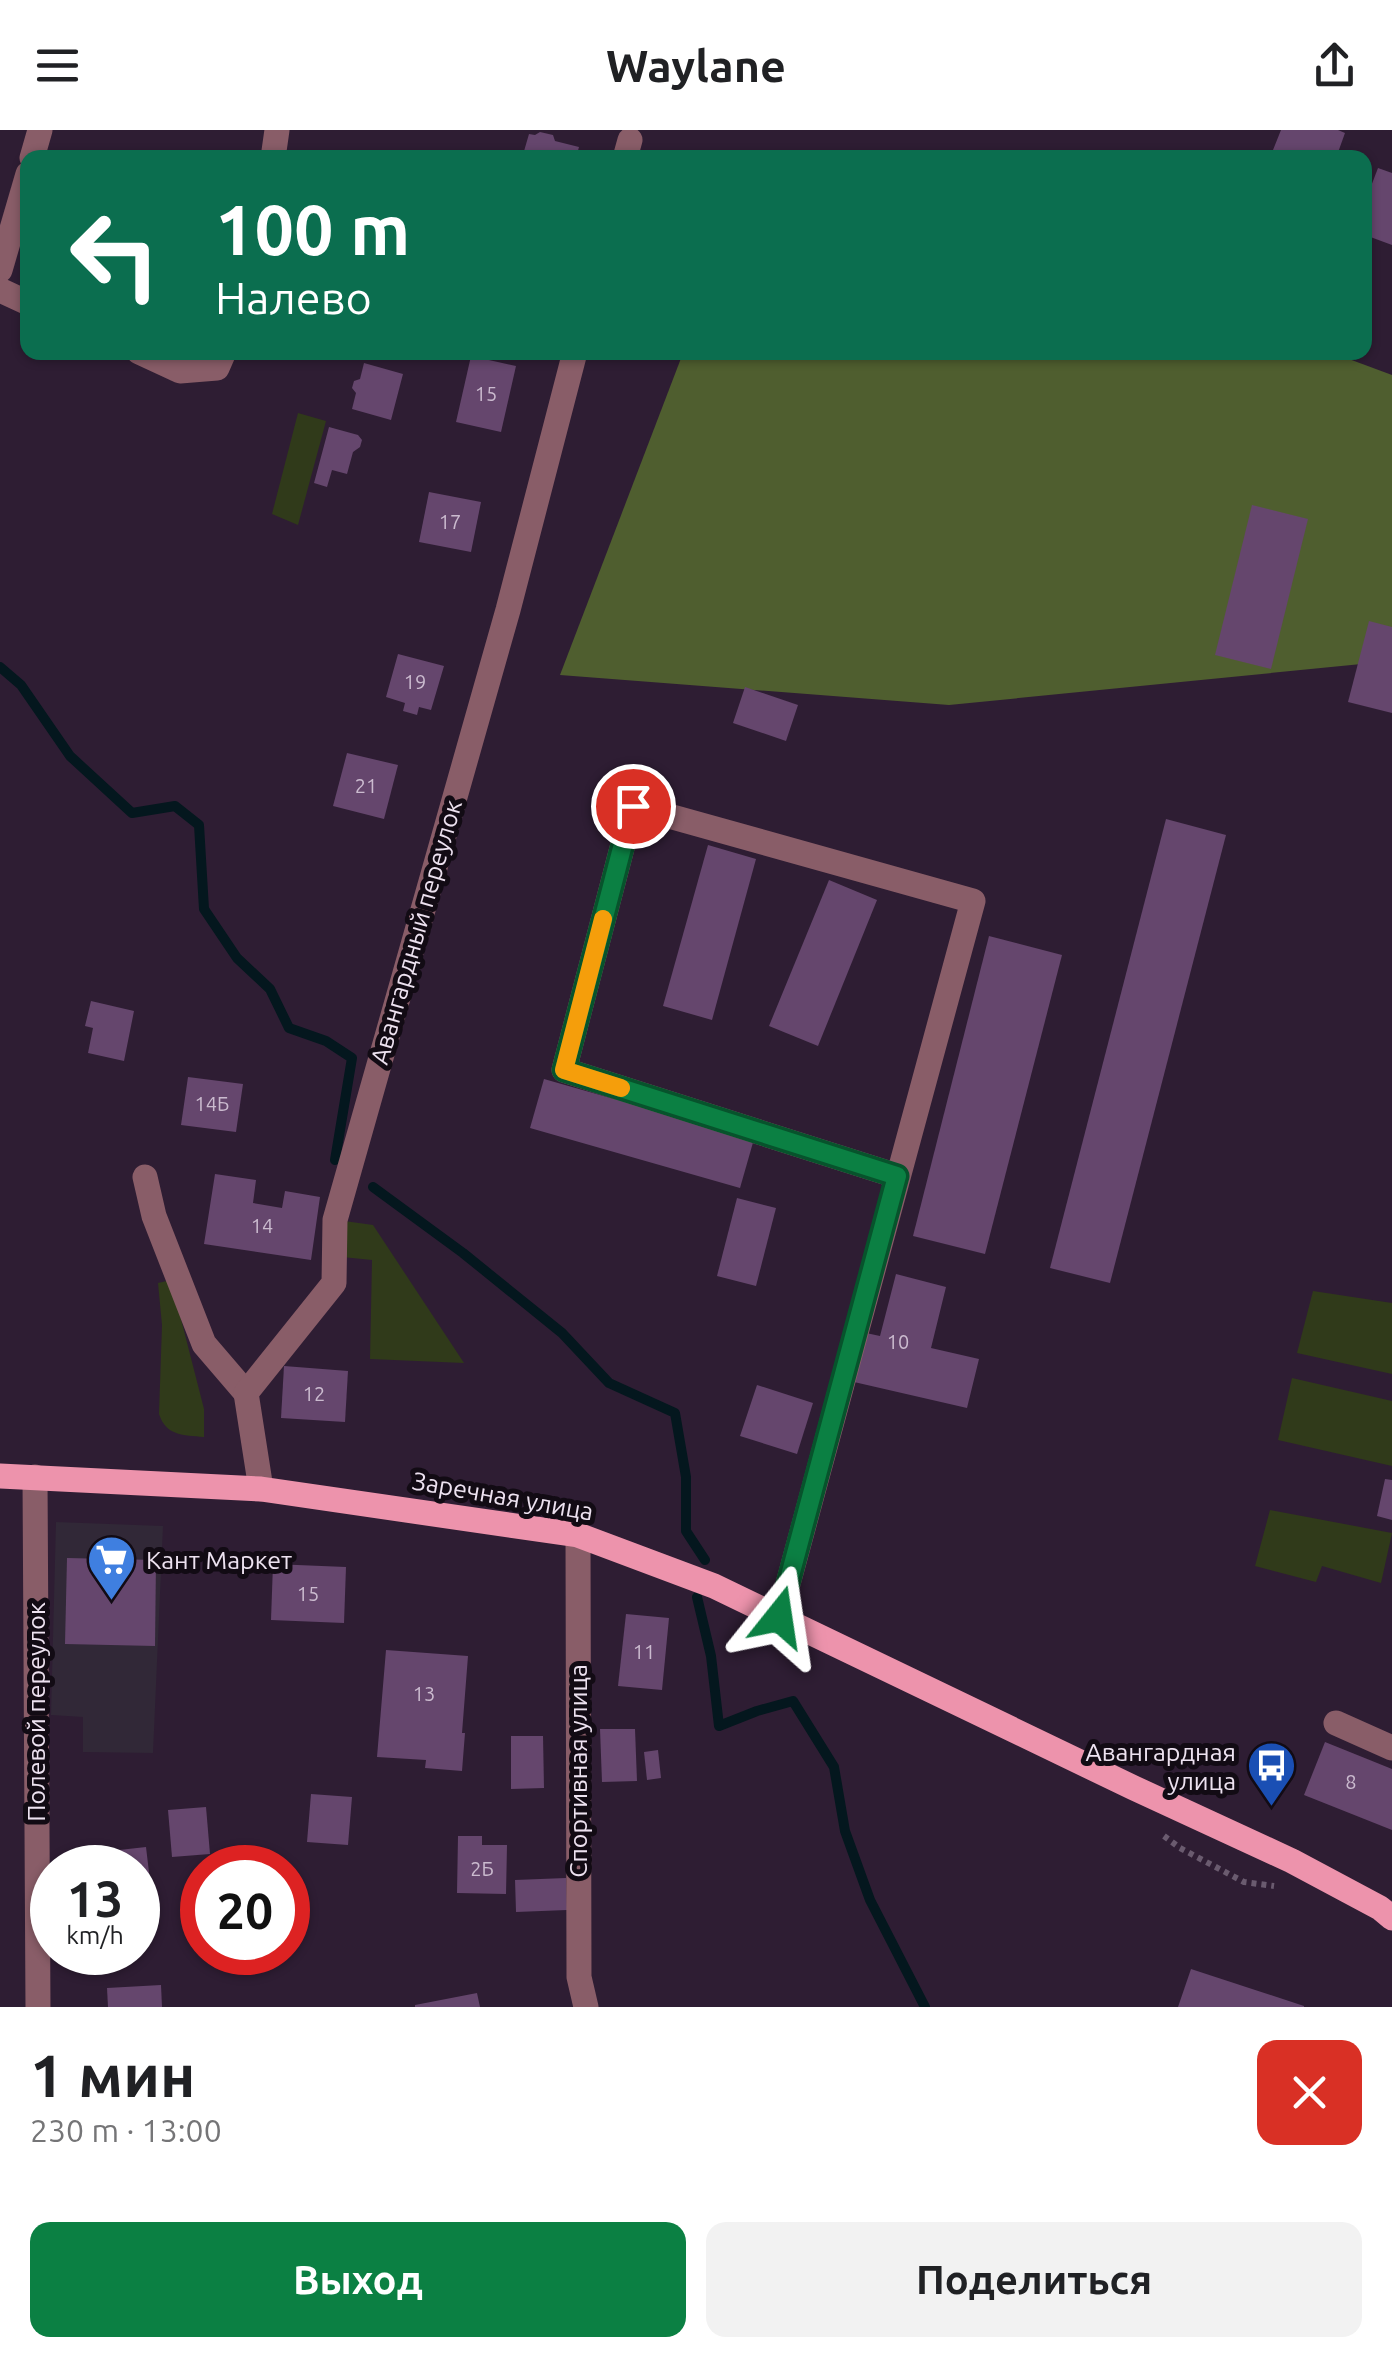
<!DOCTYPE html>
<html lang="ru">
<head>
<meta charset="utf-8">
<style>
  body { margin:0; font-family:Ubuntu,sans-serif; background:#f2f2f2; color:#202124; height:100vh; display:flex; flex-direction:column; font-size:38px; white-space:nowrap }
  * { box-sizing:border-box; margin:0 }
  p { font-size:32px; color:#757577 }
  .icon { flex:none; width:55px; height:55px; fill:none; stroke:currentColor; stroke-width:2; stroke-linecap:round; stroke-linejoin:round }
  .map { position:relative; height:1877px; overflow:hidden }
  .sheet { display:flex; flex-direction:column; background:#fff; flex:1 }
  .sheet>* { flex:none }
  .banner { position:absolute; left:20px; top:20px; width:1352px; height:210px; border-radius:20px; box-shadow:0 2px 8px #0004; background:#0b6e4f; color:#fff; overflow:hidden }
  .speed { position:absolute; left:30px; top:1715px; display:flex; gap:20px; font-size:50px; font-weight:700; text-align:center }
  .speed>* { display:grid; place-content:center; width:130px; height:130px; border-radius:50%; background:#fff; box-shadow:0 2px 8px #0004; line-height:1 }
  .speed small { font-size:25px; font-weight:400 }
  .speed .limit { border:15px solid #d22; background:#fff; color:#111 }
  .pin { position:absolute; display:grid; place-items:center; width:85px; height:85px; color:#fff; margin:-42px; border:5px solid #fff; border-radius:50%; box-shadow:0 2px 10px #0007 }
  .me { position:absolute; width:110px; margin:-55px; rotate:15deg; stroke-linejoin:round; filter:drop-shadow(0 0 8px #0008) }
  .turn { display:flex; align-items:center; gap:35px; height:210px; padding:0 30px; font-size:45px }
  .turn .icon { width:130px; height:130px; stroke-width:2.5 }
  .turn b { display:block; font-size:70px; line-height:85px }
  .round { display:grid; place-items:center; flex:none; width:105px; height:105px; border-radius:20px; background:#f2f2f2 }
  .summary { display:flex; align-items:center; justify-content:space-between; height:170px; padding:0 30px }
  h1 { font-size:60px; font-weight:700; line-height:75px }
  .button { display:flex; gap:20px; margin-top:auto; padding:20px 30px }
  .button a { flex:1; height:115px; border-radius:20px; background:#0b8043; color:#fff; font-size:40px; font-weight:700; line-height:115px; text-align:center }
  .button a+a { background:#f2f2f2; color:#202124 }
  header { display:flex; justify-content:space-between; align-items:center; height:130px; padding:0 30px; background:#fff; font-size:45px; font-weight:700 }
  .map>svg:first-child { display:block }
</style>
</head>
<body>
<header><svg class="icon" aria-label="menu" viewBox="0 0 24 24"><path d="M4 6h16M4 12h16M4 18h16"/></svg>Waylane<svg class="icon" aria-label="share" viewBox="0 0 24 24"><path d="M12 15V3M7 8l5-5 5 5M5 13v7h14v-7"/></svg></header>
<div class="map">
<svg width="1392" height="1877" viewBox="0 0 1392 1877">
  <rect width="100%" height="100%" fill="#2e1d33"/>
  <path fill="#312837" d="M56 1392 163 1396 153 1623 83 1622V1587L51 1585Z"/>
  <g fill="#303a1a">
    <path d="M298 283 326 291 298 395 272 384Z"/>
    <path d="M344 1091 373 1095 464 1233 370 1229 372 1130 342 1127Z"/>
    <path d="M171 1150 204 1279V1307C183 1305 166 1306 159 1284L162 1195 158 1153Z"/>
    <path d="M1313 1161 1392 1173V1244L1297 1223Z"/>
    <path d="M1292 1248 1392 1271V1336L1278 1310Z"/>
    <path d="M1270 1380 1392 1403 1381 1453 1322 1436 1316 1452 1255 1436Z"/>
  </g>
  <path fill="#4f5e2f" d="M1330 222 1392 245V531L949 575 560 545 683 223Z"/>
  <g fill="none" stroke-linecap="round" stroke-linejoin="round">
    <g stroke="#04171e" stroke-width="10">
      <path d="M0 537 21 555 70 626 132 683 175 676 199 695 204 779 237 828 270 859 289 898 326 911 352 928 335 1030"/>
      <path d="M373 1057 463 1123 562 1203 609 1253 675 1283 686 1347V1401L705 1430"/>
      <path d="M697 1467 711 1526 719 1596 757 1581 793 1571 834 1637 845 1701 870 1770 925 1877"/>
    </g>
  </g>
  <g fill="#65466d">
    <path d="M1281 0H1338L1345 3 1336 28H1288L1273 20Z"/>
    <path d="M540 2 553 5 555 11 579 17 576 28H522L529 4 535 5Z"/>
    <path d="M1378 38 1392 43V115L1365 105V72Z"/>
    <path d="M471 226 516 236 501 302 456 292Z"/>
    <path d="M364 233 403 244 391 290 352 279 356 263 352 258 354 251 360 249Z"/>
    <path d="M329 297 358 305 362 310 360 317 353 322 347 344 332 340 327 357 314 353Z"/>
    <path d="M429 362 481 372 471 422 419 412Z"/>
    <path d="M1252 375 1308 389 1271 539 1215 525Z"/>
    <path d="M1369 491 1392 497V583L1348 572Z"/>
    <path d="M398 524 444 536 431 580 419 577 417 585 403 581 405 573 386 567Z"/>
    <path d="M745 557 798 575 786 611 733 593Z"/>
    <path d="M347 623 398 635 384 689 333 676Z"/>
    <path d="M1166 689 1226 705 1110 1153 1050 1138Z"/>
    <path d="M708 715 756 729 712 890 663 876Z"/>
    <path d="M829 750 877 770 818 916 769 896Z"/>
    <path d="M989 806 1062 825 985 1124 913 1106Z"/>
    <path d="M91 871 134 881 124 931 88 923 93 898 85 896Z"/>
    <path d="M188 947 243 954 236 1002 181 995Z"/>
    <path d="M544 949 754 1009 740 1058 530 998Z"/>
    <path d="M215 1044 256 1050 253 1073 282 1078 285 1061 320 1067 311 1130 204 1114Z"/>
    <path d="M737 1068 776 1078 756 1156 717 1146Z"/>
    <path d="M896 1144 946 1157 931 1218 979 1229 967 1278 854 1252 866 1203 880 1206Z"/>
    <path d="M284 1236 348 1241 345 1292 281 1288Z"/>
    <path d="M757 1255 813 1273 797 1324 740 1306Z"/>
    <path d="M1385 1349 1392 1350V1390L1377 1386Z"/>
    <path d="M67 1428 156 1430 155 1516 65 1514Z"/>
    <path d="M273 1434 346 1437 344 1493 271 1490Z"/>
    <path d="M626 1484 669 1488 662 1560 618 1556Z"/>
    <path d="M386 1520 468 1526 462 1603H465L462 1641 425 1638 426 1630 377 1627Z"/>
    <path d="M600 1599H635L637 1651 602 1652Z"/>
    <path d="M511 1606H543L544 1658 511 1659Z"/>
    <path d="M1325 1612 1392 1639V1700L1304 1665Z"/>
    <path d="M658 1620 661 1648 647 1650 644 1622Z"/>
    <path d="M311 1664 352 1667 348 1715 307 1712Z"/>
    <path d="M206 1677 210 1724 172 1727 168 1680Z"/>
    <path d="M458 1706H482V1715H507L506 1764 457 1763Z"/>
    <path d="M146 1717 155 1793 138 1795V1738H102L101 1722Z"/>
    <path d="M566 1748 567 1780 516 1782 515 1750Z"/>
    <path d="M1191 1839 1304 1876V1877H1178Z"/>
    <path d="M161 1855 162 1877H108L107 1858Z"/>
    <path d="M477 1863 480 1877H415V1875Z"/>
  </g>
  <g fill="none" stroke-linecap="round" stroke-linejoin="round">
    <path stroke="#6a5b6f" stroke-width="6" stroke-dasharray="5 5" stroke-linecap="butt" d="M1164 1706 1180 1718 1244 1752 1274 1756"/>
    <g stroke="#895d68" stroke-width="25">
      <path d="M32 28 40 0"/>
      <path d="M273 28 277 0"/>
      <path d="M625 28 630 10"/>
      <path d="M0 140 28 44"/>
      <path d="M0 160 28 173"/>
      <path d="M139 222 180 241 217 238 224 222"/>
      <path d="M145 1047 154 1086 204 1214 246 1263"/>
      <path d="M35 1347 38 1877"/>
      <path d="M261 1359 246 1263 334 1153 335 1090 508 480 575 222"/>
      <path d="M578 1405 579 1847 586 1877"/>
      <path d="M779 1487 973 771 633 676 564 940 897 1046"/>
      <path d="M1336 1593 1392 1618"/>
    </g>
    <path stroke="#ed93ac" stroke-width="25" d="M0 1346 261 1359 578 1405 714 1456 1134 1658 1292 1731 1380 1778 1392 1788"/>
  </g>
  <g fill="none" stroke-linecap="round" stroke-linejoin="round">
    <defs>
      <path id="route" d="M633 676 564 940 897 1046 779 1487"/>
    </defs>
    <use href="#route" stroke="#07532c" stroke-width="25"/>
    <use href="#route" stroke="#0b8043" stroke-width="18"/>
    <path stroke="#f59e0b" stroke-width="18" d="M603 789 564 940 621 958"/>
  </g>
  <defs>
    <symbol id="supermarket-pin" viewBox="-11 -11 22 30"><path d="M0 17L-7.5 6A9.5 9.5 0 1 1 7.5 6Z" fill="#3f7fe0" stroke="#120b14"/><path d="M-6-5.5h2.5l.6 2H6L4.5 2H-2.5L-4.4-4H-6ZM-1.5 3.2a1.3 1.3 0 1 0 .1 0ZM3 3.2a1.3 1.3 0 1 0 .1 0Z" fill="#fff"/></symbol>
    <symbol id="bus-pin" viewBox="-11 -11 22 30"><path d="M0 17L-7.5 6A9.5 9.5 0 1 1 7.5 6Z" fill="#1a4fb4" stroke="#120b14"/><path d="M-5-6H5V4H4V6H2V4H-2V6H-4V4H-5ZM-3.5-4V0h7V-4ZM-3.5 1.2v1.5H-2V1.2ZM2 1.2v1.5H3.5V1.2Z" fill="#fff"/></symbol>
  </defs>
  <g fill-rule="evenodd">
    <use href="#supermarket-pin" x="84" y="1402" width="55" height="75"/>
    <use href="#bus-pin" x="1244" y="1608" width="55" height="75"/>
  </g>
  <g text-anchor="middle" stroke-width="10" stroke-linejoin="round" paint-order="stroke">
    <g font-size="20" fill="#cbbbcf">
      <text x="486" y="271">15</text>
      <text x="450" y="399">17</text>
      <text x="415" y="559">19</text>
      <text x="366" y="663">21</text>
      <text x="212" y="981">14Б</text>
      <text x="262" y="1103">14</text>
      <text x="898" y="1219">10</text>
      <text x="314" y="1271">12</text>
      <text x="308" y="1471">15</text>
      <text x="644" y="1529">11</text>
      <text x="424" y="1571">13</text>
      <text x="1351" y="1659">8</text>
      <text x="482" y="1746">2Б</text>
    </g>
    <g font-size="25" fill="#ede2f0" stroke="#120b14">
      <text transform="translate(416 802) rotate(-74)" y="9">Авангардный переулок</text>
      <text transform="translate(503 1366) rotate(10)" y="9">Заречная улица</text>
      <text transform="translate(36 1582) rotate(-90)" y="9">Полевой переулок</text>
      <text transform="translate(578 1641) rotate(-90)" y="9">Спортивная улица</text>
    </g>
    <g font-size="25" fill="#ede2f0" stroke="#120b14" text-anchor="start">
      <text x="146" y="1439">Кант Маркет</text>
      <text x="1236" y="1631" text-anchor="end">Авангардная<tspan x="1236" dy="29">улица</tspan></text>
    </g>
  </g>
</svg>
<div class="speed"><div>13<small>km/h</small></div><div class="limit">20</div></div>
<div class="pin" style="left:633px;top:676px;background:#d93025"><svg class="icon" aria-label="arrive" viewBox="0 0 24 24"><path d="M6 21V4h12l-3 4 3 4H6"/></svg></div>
<svg class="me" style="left:779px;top:1487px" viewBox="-20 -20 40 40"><path d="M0-17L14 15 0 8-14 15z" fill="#0b8043" stroke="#fff" stroke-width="4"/></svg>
<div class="banner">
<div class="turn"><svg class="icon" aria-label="left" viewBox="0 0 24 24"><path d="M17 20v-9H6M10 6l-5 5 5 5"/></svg><div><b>100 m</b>Налево</div></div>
</div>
</div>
<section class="sheet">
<div class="summary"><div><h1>1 мин</h1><p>230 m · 13:00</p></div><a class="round" style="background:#d93025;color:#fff"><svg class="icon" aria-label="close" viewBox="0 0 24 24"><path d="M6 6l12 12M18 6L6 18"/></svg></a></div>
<div class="button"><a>Выход</a><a>Поделиться</a></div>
</section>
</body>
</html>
